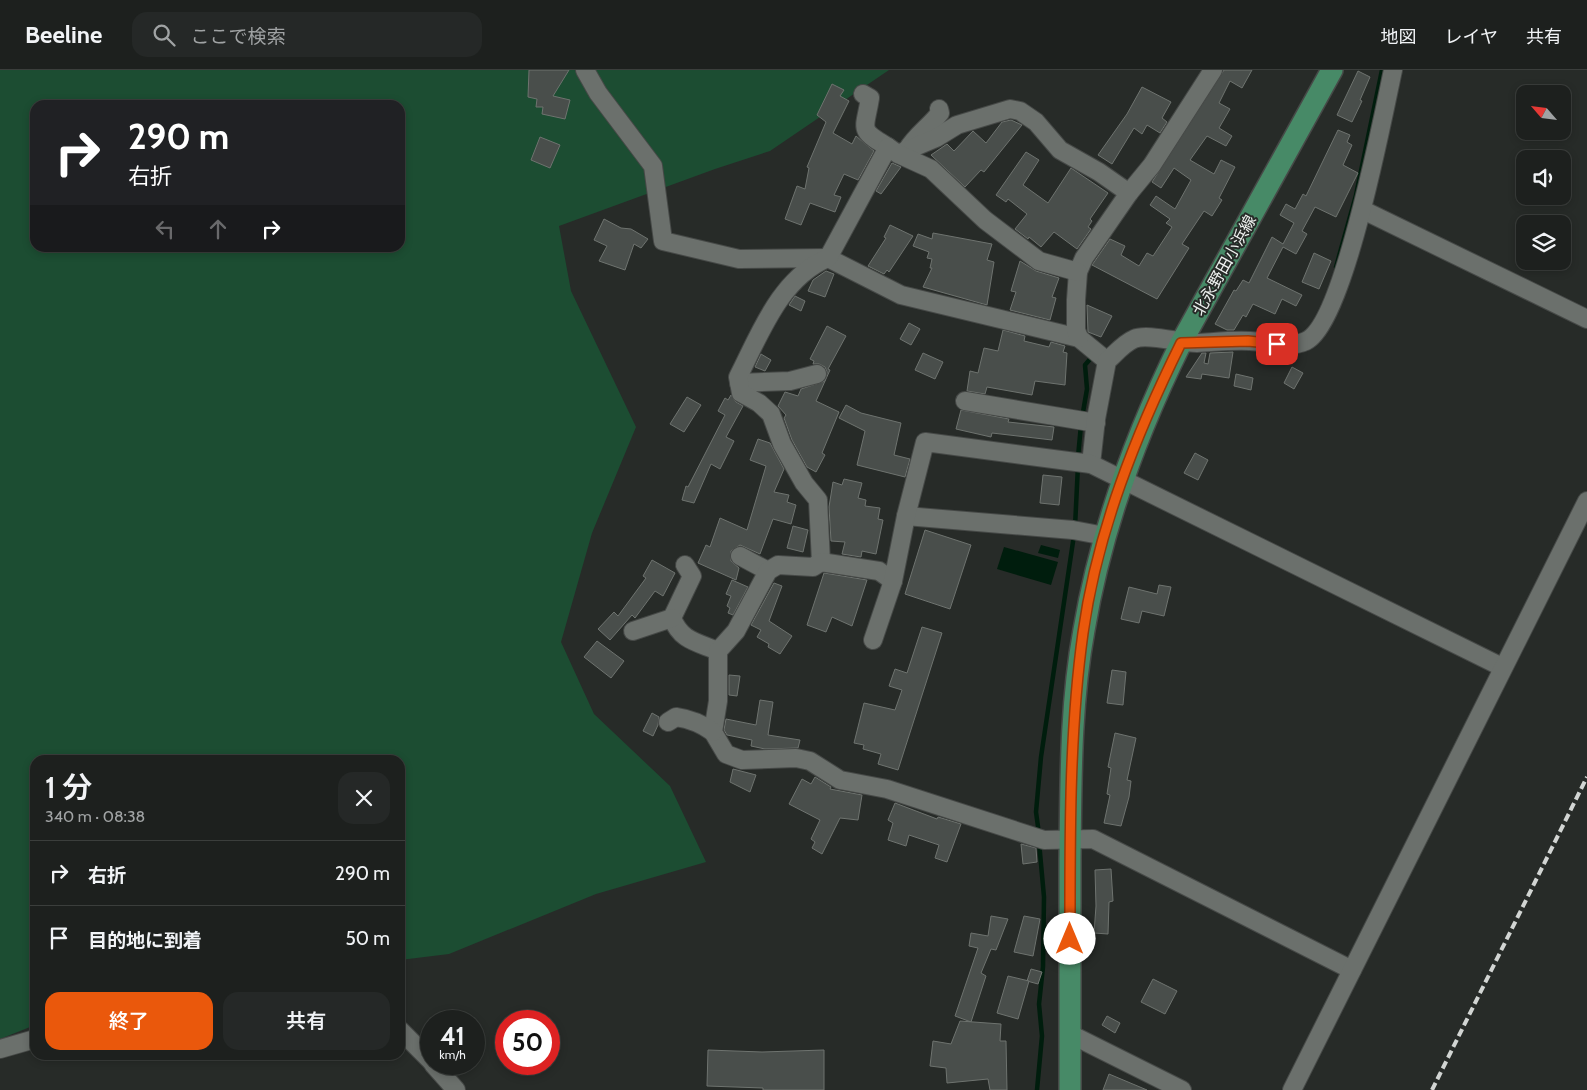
<!DOCTYPE html>
<html lang="ja">
<head>
<meta charset="utf-8">
<style>
  body { margin:0; font-family:Cabin,"Noto Sans JP",sans-serif; background:#252827; color:#f1f3f6; height:100vh; display:flex; flex-direction:column; font-size:19px; white-space:nowrap }
  * { box-sizing:border-box; margin:0 }
  p { font-size:16px; color:#a0a3a4 }
  .icon { flex:none; width:28px; height:28px; fill:none; stroke:currentColor; stroke-width:2; stroke-linecap:round; stroke-linejoin:round }
  .map { position:relative; flex:1; overflow:hidden }
  .sheet { position:absolute; left:30px; top:685px; width:375px; height:305px; display:flex; flex-direction:column; background:#1d201e; border-radius:15px; box-shadow:0 2px 8px #0003,0 0 0 1px #3b3e3c }
  .sheet>* { flex:none }
  .top-card { position:absolute; left:30px; top:30px; width:375px; height:152px; border-radius:15px; box-shadow:0 2px 8px #0003,0 0 0 1px #3b3e3c; background:#202124; color:#fff; overflow:hidden }
  .needle { width:32px; rotate:298deg }
  .fabs { position:absolute; left:1516px; top:15px; display:grid; gap:10px }
  .fabs a { display:grid; place-items:center; width:55px; height:55px; border-radius:10px; background:#1d201e; box-shadow:0 2px 8px #0003,0 0 0 1px #3b3e3c; font-size:25px }
  .speed { position:absolute; left:420px; top:940px; display:flex; gap:10px; font-size:25px; font-weight:700; text-align:center }
  .speed>* { display:grid; place-content:center; width:65px; height:65px; border-radius:50%; background:#1d201e; box-shadow:0 2px 8px #0003,0 0 0 1px #3b3e3c; line-height:1 }
  .speed small { font-size:12px; font-weight:400 }
  .speed .limit { border:8px solid #d22; background:#fff; color:#111 }
  .pin { position:absolute; display:grid; place-items:center; width:42px; height:42px; color:#fff; margin:-21px; border-radius:10px; box-shadow:0 2px 8px #0006 }
  .me { position:absolute; width:55px; margin:-28px; rotate:0deg; stroke-linejoin:round; filter:drop-shadow(0 0 4px #0008) }
  .turn { display:flex; align-items:center; gap:18px; height:105px; padding:0 15px; font-size:22px }
  .turn .icon { width:65px; height:65px; stroke-width:2.5 }
  .turn b { display:block; font-size:35px; line-height:42px }
  .lanes { display:flex; align-items:center; height:48px; padding:0 15px; background:#0003; justify-content:center; gap:25px; direction:ltr }
  .lanes .off { opacity:.35 }
  .round { display:grid; place-items:center; flex:none; width:52px; height:52px; border-radius:15px; background:#252827 }
  .summary { display:flex; align-items:center; justify-content:space-between; height:85px; padding:0 15px }
  h1 { font-size:30px; font-weight:600; line-height:38px }
  .primary-button { display:flex; gap:10px; margin-top:auto; padding:10px 15px }
  .primary-button a { flex:1; height:58px; border-radius:15px; background:#ea580c; color:#fff; font-size:20px; font-weight:600; line-height:58px; text-align:center }
  .primary-button a+a { background:#252827; color:#f1f3f6 }
  ul { padding:0; list-style:none }
  li { display:flex; align-items:center; gap:15px; height:65px; padding:0 15px; border-top:1px solid #3b3e3c }
  li div { flex:1 }
  li b { display:block; font-size:19px }
  li em { font-style:normal }
  header { display:flex; align-items:center; gap:30px; box-sizing:border-box; height:70px; padding:0 25px; background:#1d201e; border-bottom:1px solid #3b3e3c }
  header strong { font-size:24px }
  nav { display:flex; gap:28px; margin-inline-start:auto; font-size:18px }
  .search { width:350px; height:45px; background:#252827; display:flex; align-items:center; gap:12px; box-sizing:border-box; padding:0 18px; border-radius:15px; color:#a0a3a4; font-size:19px }
  .map>svg:first-child { display:block }
</style>
</head>
<body>
<header>
<strong>Beeline</strong>
<div class="search"><svg class="icon" aria-label="search" viewBox="0 0 24 24"><circle cx="10" cy="10" r="6"/><path d="M15 15l6 6"/></svg>ここで検索</div>
<nav><a>地図</a><a>レイヤ</a><a>共有</a></nav>
</header>
<div class="map">
<svg width="1587" height="1020" viewBox="0 0 1587 1020">
  <rect width="100%" height="100%" fill="#272b28"/>
  <path fill="#1c4d32" fill-rule="evenodd" d="M0 0H889L770 81 715 99 559 156 571 221 636 357 592 463 561 572 594 644 670 716 706 792 596 824 449 884 400 890V690H35V955L0 969ZM35 35H400V178H35Z"/>
  <g fill="#001d0d">
    <path d="M1041 475 1060 480 1058 488 1038 483Z"/>
    <path d="M1004 477 1058 492 1051 515 997 499Z"/>
  </g>
  <g fill="none" stroke-linecap="round" stroke-linejoin="round">
    <g stroke="#001d0d" stroke-width="4.5">
      <path d="M1336 197 1356 125 1382 0"/>
      <path d="M1082 348 1087 319 1085 295 1091 288"/>
      <path d="M1078 387 1081 355"/>
      <path d="M1075 457 1078 395"/>
      <path d="M1039 764 1036 742 1041 687 1074 465"/>
      <path d="M1037 1020 1042 966 1039 934 1043 897 1044 827 1039 772"/>
    </g>
  </g>
  <g fill="#494e4b" stroke="#6e736f">
    <path d="M529 0H569L553 26 570 30 565 49 542 44 543 37H536L537 29 528 27Z"/>
    <path d="M1224 0H1252L1242 18 1230 11 1219 33 1230 39 1219 58 1232 66 1226 76 1207 66 1190 90 1214 104 1221 90 1235 97 1219 128 1222 130 1212 146 1204 141 1182 174 1189 178 1157 229 1092 195 1110 169 1125 176 1121 185 1139 196 1147 183 1153 186 1172 157 1166 153 1170 149 1150 135 1156 126 1175 139 1191 110 1174 98 1161 118 1152 112Z"/>
    <path d="M1358 1 1370 7 1360 30 1362 31 1352 52 1337 45Z"/>
    <path d="M832 14 844 20 840 26 849 31 833 63 852 74 856 66 874 81 858 110 844 104 834 125 841 127 835 142 810 133 801 155 785 149 797 116 805 119 809 98 807 97 826 52 817 45Z"/>
    <path d="M1142 17 1171 32 1162 48 1167 52 1160 63 1147 55 1142 64 1134 58 1112 94 1098 85 1127 44Z"/>
    <path d="M1011 50 1022 55 984 102 981 100 965 117 931 85 947 74 954 81 973 61 986 73 1002 52Z"/>
    <path d="M1338 60 1350 65 1347 72 1352 75 1343 95 1358 103 1336 147 1315 137 1302 161 1307 164 1296 184 1283 177 1267 208 1302 225 1296 236 1282 229 1275 244 1253 234 1246 247 1243 245 1234 260H1227L1215 254 1234 220 1236 221 1243 210 1249 213 1272 167 1283 174 1294 153 1280 145 1286 134 1295 139 1303 124 1306 126Z"/>
    <path d="M540 67 560 75 550 98 531 90Z"/>
    <path d="M1026 82 1039 90 1023 115 1048 133 1071 98 1108 123 1090 149 1092 151 1088 157 1091 159 1077 179 1054 162 1041 177 1029 167 1028 169 1015 159 1027 144 1008 129 1006 132 996 125Z"/>
    <path d="M892 93 901 97 881 124 876 121Z"/>
    <path d="M604 149 621 158 631 159 648 169 641 178 634 174 625 200 599 191 607 176 594 170Z"/>
    <path d="M890 155 913 166 889 202 887 200 884 204 868 196 886 168 884 167Z"/>
    <path d="M933 163 992 174 987 190 994 192 987 235 923 217 932 198H930L932 189 927 188 929 182 913 176 918 164 932 169Z"/>
    <path d="M1314 183 1331 191 1319 219 1302 212Z"/>
    <path d="M1020 191 1036 201 1059 208 1052 227 1056 228 1050 250 1010 240 1016 222 1011 221Z"/>
    <path d="M826 201 834 204 825 227 808 221 813 210Z"/>
    <path d="M795 226 805 231 801 241 789 235Z"/>
    <path d="M1087 235 1112 246 1101 267 1088 262Z"/>
    <path d="M909 253 920 259 911 275 900 269Z"/>
    <path d="M827 256 846 266 828 299 830 300 816 331 839 342 822 383 825 385 816 402 807 397 792 370 784 348 786 345 778 336 785 322 798 326 801 319 825 311 827 302 825 297 819 294H813L814 291 810 289Z"/>
    <path d="M1003 260 1025 266 1024 271 1049 277 1051 272 1065 276 1063 282 1067 283 1065 315 1035 311 1032 325 987 317 985 324 967 321 970 301 978 303 984 278 998 281Z"/>
    <path d="M1233 282 1229 308 1202 304 1201 309 1186 307 1202 283H1206L1204 293 1208 294 1210 283Z"/>
    <path d="M923 283 943 292 935 309 915 300Z"/>
    <path d="M761 284 771 290 765 301 755 297Z"/>
    <path d="M1292 297 1303 303 1294 319 1284 313Z"/>
    <path d="M1236 304 1253 308 1251 320 1234 316Z"/>
    <path d="M731 325 736 332 743 336 726 367 734 371 720 399 711 394 694 433 682 430 686 416 688 417 725 345 718 341 725 328 728 330Z"/>
    <path d="M687 327 701 335 684 362 670 354Z"/>
    <path d="M846 335 861 343 901 353 894 385 910 389 905 407 857 395 865 361 839 348Z"/>
    <path d="M961 340 1009 349 1008 352 1054 357 1052 370 992 363 991 367 956 359Z"/>
    <path d="M758 369 770 373 784 399 774 422 789 425 787 432 796 435 791 454 773 449 760 484 740 475 731 481V491L739 498 736 510 698 493 706 475 710 477 720 448 747 460 766 396 750 390Z"/>
    <path d="M1195 383 1208 390 1198 410 1184 403Z"/>
    <path d="M1043 405 1062 407 1059 435 1040 433Z"/>
    <path d="M844 409 862 413 858 428 866 430 865 436 880 438 878 449 883 450 876 484 862 481 861 487 842 484 845 472 831 471 829 437 833 412 842 415Z"/>
    <path d="M793 456 808 460 803 482 787 478Z"/>
    <path d="M925 460 971 475 950 539 905 524Z"/>
    <path d="M652 490 675 503 663 526 655 521 635 548 632 545 610 570 598 559 614 542 618 546 646 508 643 506Z"/>
    <path d="M824 503 867 510 852 556 832 547 826 562 807 555Z"/>
    <path d="M732 510 748 517 733 545 728 543 730 538 727 536 731 526 726 524Z"/>
    <path d="M774 513 782 516 769 551 792 566 780 584 768 577 769 574 757 567 761 560 751 555Z"/>
    <path d="M1159 515 1171 517 1164 546 1142 541 1139 553 1121 549 1129 517 1157 524Z"/>
    <path d="M922 557 942 563 898 700 878 694 881 684 863 679 864 675 854 673 864 633 895 640 902 620 889 616 895 599 907 603Z"/>
    <path d="M597 571 624 591 611 608 584 587Z"/>
    <path d="M1112 600 1126 602 1123 635 1107 633Z"/>
    <path d="M729 605 740 606 737 626 729 625Z"/>
    <path d="M760 630 773 632 768 665 800 670 798 678 765 679 751 676 752 670 727 665 724 660 726 649 756 655Z"/>
    <path d="M652 643 659 647 658 655 653 666 643 661Z"/>
    <path d="M1115 663 1136 668 1127 710 1131 711 1129 727 1121 756 1104 753 1110 725 1107 724 1111 698 1108 697Z"/>
    <path d="M733 699 756 705 750 722 730 712Z"/>
    <path d="M815 707 831 717 830 719 862 725 858 750 840 748 822 784 812 778 815 772 811 769 820 750 789 734 802 709 811 714Z"/>
    <path d="M895 733 937 749 938 747 961 754 947 792 935 788 939 775 909 765 906 776 888 770 893 753 888 750Z"/>
    <path d="M1021 774 1036 778 1037 792 1023 794Z"/>
    <path d="M1111 799 1113 831 1109 832 1108 864 1094 863 1096 836 1095 800Z"/>
    <path d="M991 846 1008 849 996 880 991 879 981 903 986 906 971 952 955 946 978 878 969 876 971 863 988 866Z"/>
    <path d="M1024 846 1040 849 1033 886 1014 882Z"/>
    <path d="M1031 899 1042 902 1038 914 1027 911Z"/>
    <path d="M1008 906 1029 911 1018 949 997 943Z"/>
    <path d="M1153 909 1177 921 1165 944 1141 932Z"/>
    <path d="M1107 946 1120 953 1115 963 1102 955Z"/>
    <path d="M960 951 1001 954 1000 971H1006L1007 1020H990L988 1009 947 1013 946 998 930 996 933 971 951 974Z"/>
    <path d="M708 980 762 982 824 980V1020H763V1018L707 1016Z"/>
    <path d="M1109 1004 1147 1020H1103Z"/>
  </g>
  <g fill="none" stroke-linecap="round" stroke-linejoin="round">
    <defs>
      <g id="minor">
        <path d="M585 0 598 23 653 96 663 171 739 189 828 188 901 225 1079 268 1107 291"/>
        <path d="M863 24 870 28C865 60 857 59 888 77"/>
        <path d="M907 80C916 65 929 57 940 43L939 39"/>
        <path d="M898 84 936 68 957 55 1010 39 1020 41 1036 52 1060 80 1099 102 1129 123"/>
        <path d="M1363 140 1587 249"/>
        <path d="M1079 268 1076 260V230L1078 202 1084 188 1129 123 1152 95 1213 0"/>
        <path d="M739 313 790 311 817 304"/>
        <path d="M965 331 1096 353"/>
        <path d="M1091 394 1096 349 1107 291C1115 284 1124 273 1134 269 1147 263 1180 273 1197 273 1215 272 1233 270 1250 271 1268 272 1289 279 1306 271 1344 253 1383 46 1393 0"/>
        <path d="M906 446 1073 460 1105 466"/>
        <path d="M740 486 768 501"/>
        <path d="M821 492 818 430 804 413 782 374 771 344 759 333 741 323 738 307C760 264 780 208 828 188L888 77 898 84 931 99 985 150 1039 191 1078 202"/>
        <path d="M685 495 692 506 672 548C681 571 697 572 718 581"/>
        <path d="M893 511 879 501 821 492 813 497 778 495 768 501 736 561 718 581V631L713 662 726 684 742 690 796 688 810 691 840 710 887 719 1044 770 1093 769 1352 900"/>
        <path d="M633 561 672 548"/>
        <path d="M873 570 893 511 906 446 925 372 1091 394 1502 597"/>
        <path d="M668 652 676 647C690 649 701 653 713 662"/>
        <path d="M400 960 431 991"/>
        <path d="M1070 964 1182 1020"/>
        <path d="M0 979 35 969"/>
        <path d="M433 994 456 1020"/>
        <path d="M1292 1020 1587 431"/>
      </g>
      <path id="major" d="M1070 1020C1070 943 1070 866 1070 789 1071 713 1070 635 1084 560 1101 459 1136 364 1181 273L1332 0"/>
    </defs>
    <use href="#minor" stroke="#464947" stroke-width="20"/>
    <use href="#major" stroke="#464947" stroke-width="24"/>
    <use href="#minor" stroke="#6b706c" stroke-width="18"/>
    <use href="#major" stroke="#478a67" stroke-width="21"/>
    <path stroke="#d2d5d3" stroke-width="4" stroke-dasharray="8 4" stroke-linecap="butt" d="M1432 1020 1587 707"/>
  </g>
  <g fill="none" stroke-linecap="round" stroke-linejoin="round">
    <defs>
      <path id="route" d="M1070 869C1070 767 1069 665 1083 563 1097 462 1136 364 1181 273L1248 271 1277 274"/>
    </defs>
    <use href="#route" stroke="#983908" stroke-width="12"/>
    <use href="#route" stroke="#ea580c" stroke-width="9"/>
  </g>
  <g text-anchor="middle" stroke-width="4" stroke-linejoin="round" paint-order="stroke">
    <g font-size="16" fill="#eff2f0" stroke="#272b28">
      <text transform="translate(1224 195) rotate(-61)" y="6">北永野田小浜線</text>
    </g>
  </g>
</svg>
<div class="fabs">
<a><svg class="needle" viewBox="-14 -14 28 28"><path d="M0-13l5 13h-10z" fill="#e53935"/><path d="M0 13l5-13h-10z" fill="#a0a3a4"/></svg></a>
<a><svg class="icon" aria-label="sound" viewBox="0 0 24 24"><path d="M4 9h4l5-4v14l-5-4H4zM17 9q2 3 0 6"/></svg></a>
<a><svg class="icon" aria-label="layers" viewBox="0 0 24 24"><path d="M12 4l9 5-9 5-9-5zM3 14l9 5 9-5"/></svg></a>
</div>
<div class="speed"><div>41<small>km/h</small></div><div class="limit">50</div></div>
<div class="pin" style="left:1277px;top:274px;background:#d93025"><svg class="icon" aria-label="arrive" viewBox="0 0 24 24"><path d="M6 21V4h12l-3 4 3 4H6"/></svg></div>
<svg class="me" style="left:1070px;top:869px" viewBox="-20 -20 40 40"><circle r="19" fill="#fff"/><path d="M0-13L10 11 0 6-10 11z" fill="#ea580c"/></svg>
<div class="top-card">
<div class="turn"><svg class="icon" aria-label="right" viewBox="0 0 24 24"><path d="M7 20v-9h11M14 6l5 5-5 5"/></svg><div><b>290 m</b>右折</div></div>
<div class="lanes"><svg class="icon off" aria-label="left" viewBox="0 0 24 24"><path d="M17 20v-9H6M10 6l-5 5 5 5"/></svg><svg class="icon off" aria-label="ahead" viewBox="0 0 24 24"><path d="M12 20V5M6 11l6-6 6 6"/></svg><svg class="icon" aria-label="right" viewBox="0 0 24 24"><path d="M7 20v-9h11M14 6l5 5-5 5"/></svg></div>
</div>
<section class="sheet">
<div class="summary"><div><h1>1 分</h1><p>340 m · 08:38</p></div><a class="round"><svg class="icon" aria-label="close" viewBox="0 0 24 24"><path d="M6 6l12 12M18 6L6 18"/></svg></a></div>
<ul>
<li><svg class="icon" aria-label="right" viewBox="0 0 24 24"><path d="M7 20v-9h11M14 6l5 5-5 5"/></svg><div><b>右折</b></div><em>290 m</em></li>
<li><svg class="icon" aria-label="arrive" viewBox="0 0 24 24"><path d="M6 21V4h12l-3 4 3 4H6"/></svg><div><b>目的地に到着</b></div><em>50 m</em></li>
</ul>
<div class="primary-button"><a>終了</a><a>共有</a></div>
</section>
</div>
</body>
</html>
